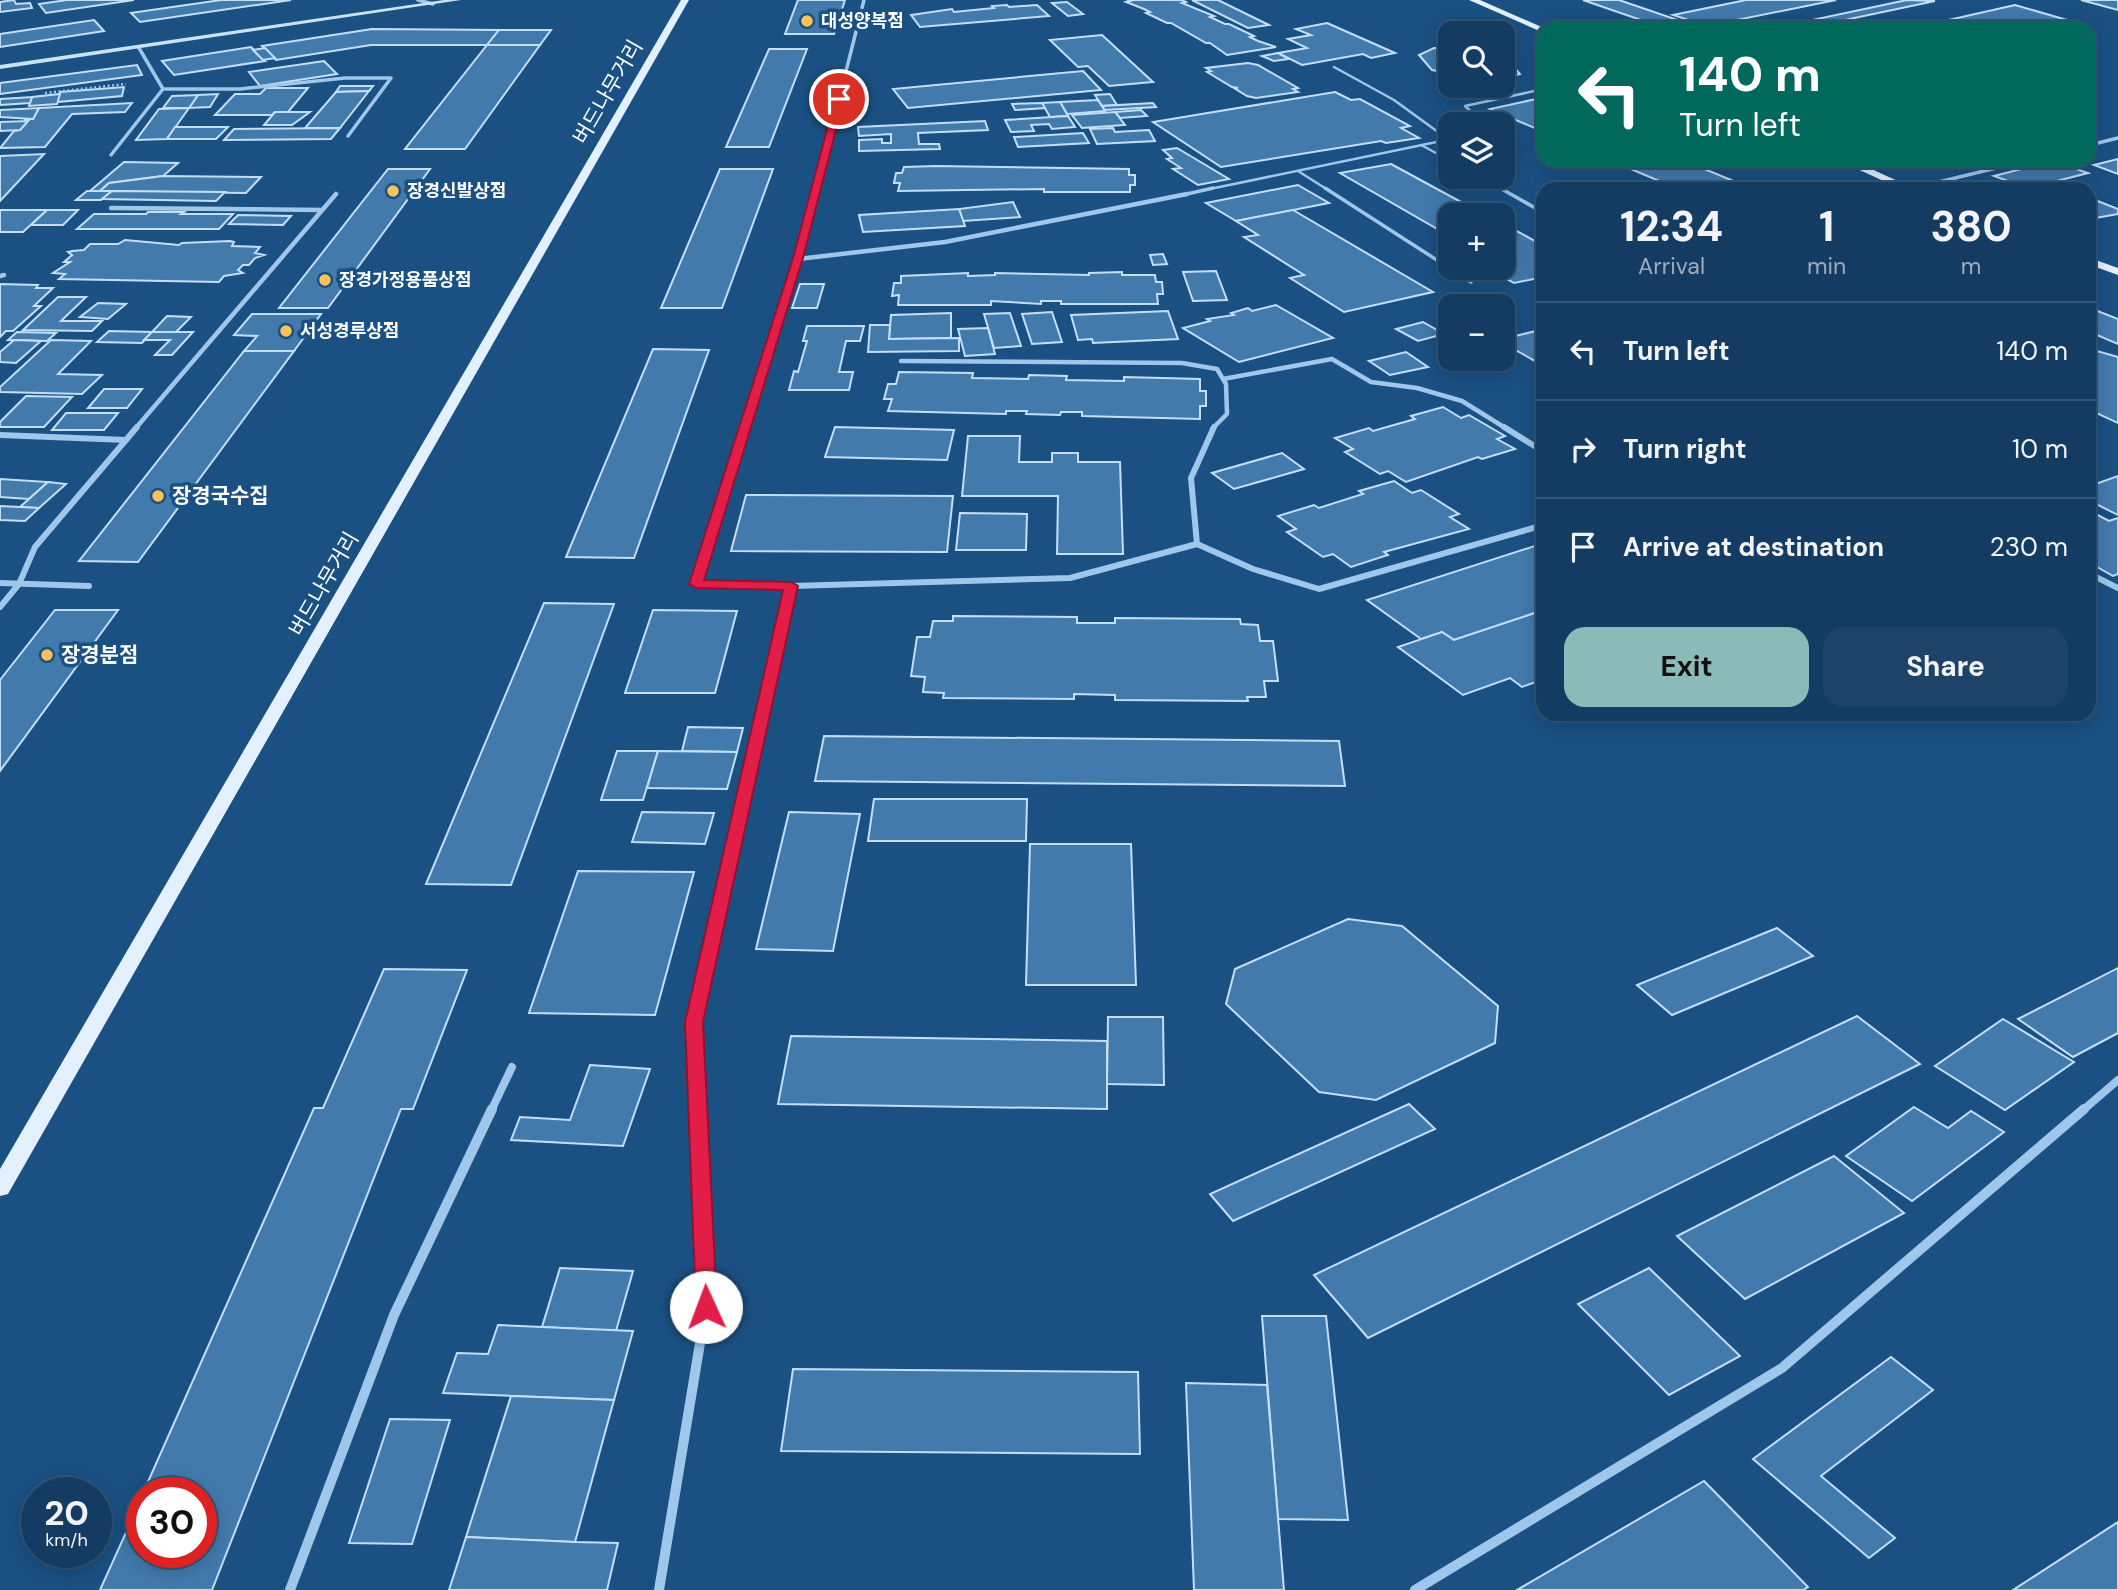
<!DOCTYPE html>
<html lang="en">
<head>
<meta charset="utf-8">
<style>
  body { margin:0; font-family:"DM Sans","Noto Sans KR",sans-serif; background:#1d4368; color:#f1f3f6; height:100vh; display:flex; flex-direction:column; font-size:26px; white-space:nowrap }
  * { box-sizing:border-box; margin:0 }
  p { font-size:23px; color:#9dadbe }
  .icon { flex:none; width:38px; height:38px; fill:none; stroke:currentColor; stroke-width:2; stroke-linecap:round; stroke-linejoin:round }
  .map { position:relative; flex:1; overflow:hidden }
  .panel { position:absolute; left:1536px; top:182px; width:560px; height:539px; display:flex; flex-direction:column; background:#143c62; border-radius:21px; box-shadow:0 4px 18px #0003,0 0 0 2px #335677 }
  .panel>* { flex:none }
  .top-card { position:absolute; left:1536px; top:21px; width:560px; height:147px; border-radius:21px; box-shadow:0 4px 18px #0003,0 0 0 2px #335677; background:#00695c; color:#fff; overflow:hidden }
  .buttons { position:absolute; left:1438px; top:21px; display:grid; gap:14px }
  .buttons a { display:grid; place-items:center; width:77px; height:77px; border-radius:14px; background:#143c62; box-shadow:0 4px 18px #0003,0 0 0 2px #335677; font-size:35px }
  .speed { position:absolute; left:21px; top:1477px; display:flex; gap:14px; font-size:35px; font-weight:700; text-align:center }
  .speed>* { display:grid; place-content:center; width:91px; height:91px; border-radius:50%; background:#143c62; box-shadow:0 4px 18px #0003,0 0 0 2px #335677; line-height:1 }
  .speed small { font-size:18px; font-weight:400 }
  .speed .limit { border:10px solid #d22; background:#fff; color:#111 }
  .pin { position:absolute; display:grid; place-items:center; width:60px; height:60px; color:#fff; margin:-30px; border:4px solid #fff; border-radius:50%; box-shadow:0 2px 7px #0007 }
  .me { position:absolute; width:77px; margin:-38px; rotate:358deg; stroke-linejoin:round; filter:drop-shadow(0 0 5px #0008) }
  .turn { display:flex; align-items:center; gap:24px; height:147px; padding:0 28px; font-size:32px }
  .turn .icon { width:91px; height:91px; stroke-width:2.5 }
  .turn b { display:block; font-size:49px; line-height:60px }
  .eta { display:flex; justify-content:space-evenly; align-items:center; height:119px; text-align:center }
  .eta b { font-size:42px; font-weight:700; line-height:49px }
  .button { display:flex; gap:14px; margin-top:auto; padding:14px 28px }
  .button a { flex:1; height:80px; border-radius:21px; background:#8bbbb9; color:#111; font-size:28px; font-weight:700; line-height:80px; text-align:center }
  .button a+a { background:#1d4368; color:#f1f3f6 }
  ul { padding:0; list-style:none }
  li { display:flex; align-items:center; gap:21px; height:98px; padding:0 28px; border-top:2px solid #335677 }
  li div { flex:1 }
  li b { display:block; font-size:26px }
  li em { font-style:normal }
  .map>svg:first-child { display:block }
</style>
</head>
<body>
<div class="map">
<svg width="2118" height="1590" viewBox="0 0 2118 1590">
  <rect width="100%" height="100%" fill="#1a5082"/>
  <g fill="#427aac" stroke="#c3dff8" stroke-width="2">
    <path d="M14 0 16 4 30 3 32 8 0 12V2Z"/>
    <path d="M67 0H134L46 13 39 4Z"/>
    <path d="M221 0H291L140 22 131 13Z"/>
    <path d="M798 0H845L834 34H785Z"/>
    <path d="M1127 0H1182L1186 2 1182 3 1214 16 1210 17 1225 24H1229L1254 36 1250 37 1258 41 1276 47 1227 55 1210 43H1206L1171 23H1167L1146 13 1150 12 1144 9 1126 2 1130 1Z"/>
    <path d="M1192 0H1218L1269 25 1248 28Z"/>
    <path d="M1583 0H1619L1701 28H1664Z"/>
    <path d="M1746 0H1836L1707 26 1673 15Z"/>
    <path d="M1907 0 1935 1 1807 28H1774Z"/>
    <path d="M2081 0H2118V10Z"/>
    <path d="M1067 2 1083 14 1068 16 1052 3Z"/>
    <path d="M1007 5 1009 7 1037 5 1049 16 920 27 911 15 952 9 954 12 994 8 992 6Z"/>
    <path d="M2015 5 2067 20 2024 28H1913Z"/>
    <path d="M94 20 104 31 0 47V34Z"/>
    <path d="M1327 23 1395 53 1371 58 1363 54 1302 65 1278 53 1307 48 1288 39 1311 35 1296 29Z"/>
    <path d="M372 29 499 30 487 45H371L276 60 262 46Z"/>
    <path d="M499 30H551L540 45H487Z"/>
    <path d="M1102 35 1153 82 1109 86 1088 66 1078 67 1050 40Z"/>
    <path d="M487 45H540L465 149H405Z"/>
    <path d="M251 47 265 61 174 75 162 61Z"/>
    <path d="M265 48 275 58 263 60 253 50Z"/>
    <path d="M1434 48H1451V74L1432 70 1419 55Z"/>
    <path d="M769 49H807L769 147H726Z"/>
    <path d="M1278 53 1289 59 1274 61 1262 56Z"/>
    <path d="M1503 56 1505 57 1520 74 1503 79Z"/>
    <path d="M324 61 337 74 260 86 249 72Z"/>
    <path d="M1248 63 1258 65 1298 88 1293 89 1298 92 1256 98 1247 96 1234 88H1238L1232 87 1207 72 1211 71 1206 68Z"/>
    <path d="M137 65 142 75 0 94V83Z"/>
    <path d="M1083 71 1101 90 908 108 893 89Z"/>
    <path d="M340 86H373L369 91 336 92Z"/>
    <path d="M124 87 122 96 57 102 60 92Z"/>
    <path d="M266 88H308L288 112H275L272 115H215L235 94H260Z"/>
    <path d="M369 91 340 128H305L336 92Z"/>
    <path d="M1335 92 1351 100 1360 99 1410 126 1401 128 1419 138 1386 143 1381 141 1221 167 1153 122Z"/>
    <path d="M60 94 57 104 29 106 32 97Z"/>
    <path d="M218 94 210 107 189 108 198 95Z"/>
    <path d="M1110 94 1117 105 1102 106 1095 95Z"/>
    <path d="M198 95 189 108H163L172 96Z"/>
    <path d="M32 97 30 103 0 105V99Z"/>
    <path d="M1536 99 1544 103V132L1490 109Z"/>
    <path d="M1098 100 1105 111 1067 114 1060 102Z"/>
    <path d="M1060 102 1068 116 1050 117 1042 103Z"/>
    <path d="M132 103 125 112 72 114 45 147 0 148 14 131 20 130 28 121 24 119H33L39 108Z"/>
    <path d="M1042 103 1045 108 1015 110 1012 104Z"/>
    <path d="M1153 103 1156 107 1105 110 1102 106Z"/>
    <path d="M39 108 33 119 0 117V110Z"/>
    <path d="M189 108 167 139 136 140 159 109Z"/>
    <path d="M1141 110 1147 116 1120 118 1115 112Z"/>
    <path d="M275 112H310L292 125H264Z"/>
    <path d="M1115 112 1125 125 1082 128 1072 115Z"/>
    <path d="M1068 116 1075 127 1052 129 1049 124 1031 125 1034 131 1011 132 1005 120Z"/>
    <path d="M28 121 20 130 0 131V122Z"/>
    <path d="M985 121 988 130 918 133 919 144H939L940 149 859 151V140L882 139V143H891V134L859 136 858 127Z"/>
    <path d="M175 127H228L216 139H167Z"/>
    <path d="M340 128 331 139 224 140 234 129Z"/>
    <path d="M1113 128 1115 132 1149 130 1155 141 1097 144 1090 129Z"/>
    <path d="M1083 133 1089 143 1018 147 1014 137Z"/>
    <path d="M1177 148 1229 179 1198 185 1173 169 1181 168 1167 159 1172 158 1163 150Z"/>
    <path d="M44 154 0 201V156Z"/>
    <path d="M2118 159V174L2094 165Z"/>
    <path d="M1612 161H1685L1753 189H1678Z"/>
    <path d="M2053 161 2088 173 2049 183 2065 189H2010L2007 188 2019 185 1994 176Z"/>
    <path d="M124 162 178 163 163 176 109 183 100 191H90Z"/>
    <path d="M1391 164 1485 215H1451V228L1439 230 1340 173Z"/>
    <path d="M936 166 1129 169V175H1135V185H1130V192H1044V189L898 191 900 183H894L896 173H902L904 167Z"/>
    <path d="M388 169H430L328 308H279Z"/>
    <path d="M720 169H773L722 308H661Z"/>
    <path d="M163 176 261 177 246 193 100 191 109 183Z"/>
    <path d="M1298 185 1329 203 1236 221 1206 203Z"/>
    <path d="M87 191H112L101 200H76Z"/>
    <path d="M112 191 225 192 216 201 102 199Z"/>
    <path d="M2090 198 2118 209V214L2090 219Z"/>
    <path d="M1013 202 1020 217 963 221 959 209Z"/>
    <path d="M959 209 965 226 863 232 859 215Z"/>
    <path d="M0 210H47L23 232H0Z"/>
    <path d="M47 210H78L63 225H31Z"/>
    <path d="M1293 210 1433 292 1344 312 1290 278 1304 275 1244 237 1258 235 1236 221Z"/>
    <path d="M148 212H184L181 214H233L219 229H77L94 214H146Z"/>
    <path d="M238 215 291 216 283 225 229 224Z"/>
    <path d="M1504 224 1544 246V277L1514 283 1486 268H1503Z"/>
    <path d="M125 240 179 245 182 243 230 241 234 242 232 246 260 247 255 253 264 255 255 258 249 265H243L238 270 243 273 224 276 219 282 59 279 65 274 53 273 70 262H64L72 255 68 252 72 251 84 250 90 244H118Z"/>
    <path d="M1163 254 1167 264 1153 265 1150 255Z"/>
    <path d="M1216 271 1227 300 1193 301 1183 272Z"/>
    <path d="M1122 272V275H1155L1156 282H1162L1163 294H1157L1158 304H1061V301H1041V304L991 301V305H898L899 295 892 296 894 283H901V276L968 273V276L995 275V273L1089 275V273Z"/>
    <path d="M0 284 38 285 36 288H53L34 306H41L13 331H6L0 337Z"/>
    <path d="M800 284H824L817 308H792Z"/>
    <path d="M58 297H86L61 321H102L92 331 23 330Z"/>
    <path d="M98 303 126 304 108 319 80 317Z"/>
    <path d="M1276 305 1333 338 1239 362 1183 328 1210 321 1207 319 1234 315 1231 313 1248 308 1252 311Z"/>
    <path d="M2090 308 2118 319V344L2090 332Z"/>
    <path d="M1168 311 1178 339 1093 343 1092 339 1078 340 1071 315Z"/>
    <path d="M1052 312 1062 342 1032 344 1022 314Z"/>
    <path d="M951 313V338L889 339 891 315Z"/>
    <path d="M1010 313 1021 346 994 348 984 314Z"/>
    <path d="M252 314H321L294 351H244L257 336 234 335Z"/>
    <path d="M167 316 191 317 176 332H152Z"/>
    <path d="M1423 322 1444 334 1418 341 1396 329Z"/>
    <path d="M870 325H890L889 339 959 338V351L868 352Z"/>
    <path d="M807 326H864L860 341H846L839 372H853L849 390H789L794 371 798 372 807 341H803Z"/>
    <path d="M988 328 995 354 965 356 958 329Z"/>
    <path d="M1544 329V366L1503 343V339Z"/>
    <path d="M109 331 152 332 142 343 97 342Z"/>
    <path d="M17 332 56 333 47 341 8 340Z"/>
    <path d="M152 332H193L172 355H155L170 340H144Z"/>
    <path d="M14 340 41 341 16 363 0 362V352Z"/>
    <path d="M51 340 91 341 58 374 102 375 82 394 0 392V387Z"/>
    <path d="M653 349 709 350 634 558 566 557Z"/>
    <path d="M2090 349 2118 357V423L2090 410Z"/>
    <path d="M244 351H294L138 562 79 561Z"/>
    <path d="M1406 352 1428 367 1390 375 1369 361Z"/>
    <path d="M899 372 973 373 972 378 1028 379 1029 375 1067 376 1066 380 1124 381V377L1200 379V391H1206V406H1200V419L1082 416V412H1061L1060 415 1026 414 1027 411H1006V414L888 411 892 399H884L888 384H896Z"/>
    <path d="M104 389H142L127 408H88Z"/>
    <path d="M26 396 72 397 44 427H0V422Z"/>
    <path d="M1443 407 1461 418 1469 415 1505 436 1497 439 1515 449 1482 459 1478 457 1406 482 1388 471 1380 474 1345 452 1353 449 1335 438 1369 428 1373 431 1415 419 1411 416Z"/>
    <path d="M66 413H118L104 430H52Z"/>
    <path d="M835 427 954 430 947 460 825 457Z"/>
    <path d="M968 436H1020L1019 462H1052V453H1078V462H1120L1123 554H1057L1058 496H962Z"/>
    <path d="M1282 453 1304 469 1234 489 1212 473Z"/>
    <path d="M2118 476V515L2090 501V486Z"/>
    <path d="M0 479 48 482 29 499 0 497Z"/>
    <path d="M1394 481 1412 493 1421 490 1459 514 1450 517 1469 529 1384 552 1388 555 1351 567 1333 554 1323 557 1287 532 1296 529 1278 516 1314 505 1319 508 1363 494 1359 491Z"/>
    <path d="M48 482 66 484 39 508 20 507Z"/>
    <path d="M746 495 953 496 947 552 731 551Z"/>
    <path d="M0 506 20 507 39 508 25 521 0 520Z"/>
    <path d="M2090 511 2109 521 2118 518V574L2113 576 2090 563Z"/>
    <path d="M960 513 1027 514 1026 550H956Z"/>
    <path d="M1544 543V610L1454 640 1442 632 1421 639 1367 600Z"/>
    <path d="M544 603 614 604 511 885 426 884Z"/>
    <path d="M55 610H118L0 771V680Z"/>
    <path d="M653 610 737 611 715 693H625Z"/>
    <path d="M1544 610V679L1522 687 1510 678 1463 695 1398 647 1442 632 1454 640Z"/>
    <path d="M953 616 1077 617V623H1115V618L1240 619 1241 624 1258 625 1260 641H1273L1278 681H1264L1266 697H1247L1248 701 1115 700V695L1074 694V699L943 698 944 693 923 692 925 677 911 676 917 637H930L933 621H953Z"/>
    <path d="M688 727 743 728 737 752 682 751Z"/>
    <path d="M824 736 1339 741 1345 786 815 781Z"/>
    <path d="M617 751H658L643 800H601Z"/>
    <path d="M658 751 737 752 727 789 647 788Z"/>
    <path d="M874 799H1027L1026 841H868Z"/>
    <path d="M642 812 714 813 705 844 632 842Z"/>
    <path d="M789 812 860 814 833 951 756 949Z"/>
    <path d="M1030 844H1131L1136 985H1026Z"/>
    <path d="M578 871 694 872 655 1015 529 1013Z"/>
    <path d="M1348 919 1402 926 1498 1006 1495 1043 1376 1100 1319 1092 1226 1004 1235 969Z"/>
    <path d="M1777 928 1813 956 1672 1015 1637 985Z"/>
    <path d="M2118 968V1033L2073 1057 2018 1019Z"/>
    <path d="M384 969 467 970 413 1109H401L212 1590H100L142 1497V1552H201V1493H143L314 1108H323Z"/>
    <path d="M1857 1016 1920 1064 1368 1338 1314 1275Z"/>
    <path d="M1108 1017H1163L1164 1085 1107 1084Z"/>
    <path d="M2003 1019 2074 1062 2005 1110 1935 1066Z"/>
    <path d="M791 1036 1107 1041V1109L778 1104Z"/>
    <path d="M590 1065 650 1069 623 1146 511 1140 520 1117 570 1120Z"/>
    <path d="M1409 1104 1435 1129 1233 1221 1210 1194Z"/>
    <path d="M1914 1107 1948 1128 1971 1111 2004 1132 1912 1201 1846 1156Z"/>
    <path d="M1834 1156 1904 1213 1745 1299 1677 1236Z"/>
    <path d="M560 1268 633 1271 616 1331 542 1327Z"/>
    <path d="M1649 1268 1740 1356 1669 1395 1578 1304Z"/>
    <path d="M1262 1316H1326L1348 1520 1278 1519Z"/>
    <path d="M498 1325 633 1331 614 1400 443 1393 457 1353 488 1354Z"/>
    <path d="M1891 1357 1933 1390 1821 1476 1895 1538 1869 1558 1753 1459Z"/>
    <path d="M793 1369 1138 1372 1140 1454 781 1451Z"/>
    <path d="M1186 1383 1267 1385 1284 1590H1194Z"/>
    <path d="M511 1396 614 1400 575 1542 466 1537Z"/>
    <path d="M390 1419 450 1420 412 1544 349 1543Z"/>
    <path d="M1704 1481 1808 1587 1803 1590H1517Z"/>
    <path d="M2118 1522V1590H2013Z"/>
    <path d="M466 1537 575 1542 618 1543 607 1590H449Z"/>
  </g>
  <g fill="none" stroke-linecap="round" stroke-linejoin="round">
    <path stroke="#9ec7eb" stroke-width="2.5" stroke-dasharray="2 2.5" stroke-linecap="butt" d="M45 93 126 84"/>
    <g stroke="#9ec7eb" stroke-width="2.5">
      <path d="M1334 67 1394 100 1449 140"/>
      <path d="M1478 124 1480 120 1465 106 1544 89"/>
      <path d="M1421 145 1451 161"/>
      <path d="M1298 171 1328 190"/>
      <path d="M1479 177 1503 190"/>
      <path d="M1205 190 1451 139"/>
    </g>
    <g stroke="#9ec7eb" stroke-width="3.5">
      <path d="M1325 188 1471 282"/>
      <path d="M1500 188 1544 213"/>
      <path d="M1187 194 1213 188"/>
    </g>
    <g stroke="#9ec7eb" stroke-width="3.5">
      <path d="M418 0 433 4"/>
      <path d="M139 48 163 89H240L345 78H391L348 136"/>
      <path d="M2090 145 2118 138"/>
      <path d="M111 155 163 89"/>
      <path d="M1910 189 2025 161"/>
      <path d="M816 190 864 0"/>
    </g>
    <g stroke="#9ec7eb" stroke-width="4.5">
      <path d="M111 208 322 210"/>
      <path d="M798 259 945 242 1187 194"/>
      <path d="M0 276 4 275"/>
      <path d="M901 361 1182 363 1217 369 1226 384 1227 414 1212 429"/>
      <path d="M1223 379 1332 359 1371 382 1417 388 1462 401 1507 429"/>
      <path d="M135 429 336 194"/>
      <path d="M745 429 798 259 816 188"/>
    </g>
    <g stroke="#9ec7eb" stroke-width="6">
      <path d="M745 427 696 584 791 586 1070 578 1197 544 1191 478 1214 427"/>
      <path d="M1504 427 1544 452"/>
      <path d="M0 435 126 440"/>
      <path d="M1197 544 1253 569 1319 589 1544 525"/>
      <path d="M2090 574 2118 588"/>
      <path d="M0 583 89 586"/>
      <path d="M0 607 19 584 35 547 137 427"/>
      <path d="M759 731 791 586"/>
    </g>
    <g stroke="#9ec7eb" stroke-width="8">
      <path d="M491 1111 512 1067"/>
      <path d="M698 1111 694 1022 759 729"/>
      <path d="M2082 1111 2118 1080"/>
    </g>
    <g stroke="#9ec7eb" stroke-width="10">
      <path d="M290 1590 394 1315 492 1109"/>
      <path d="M659 1590 706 1307 698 1109"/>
      <path d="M1415 1590 1782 1368 2084 1109"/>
    </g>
    <path fill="#cae2f8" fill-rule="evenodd" d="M444 0H461L0 69V65Z"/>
    <g fill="#e2f0ff" fill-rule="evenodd">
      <path d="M681 0H689L8 1194 0 1196V1169Z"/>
      <path d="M1469 0H1480L1544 28V33Z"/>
      <path d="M1840 161H1854L1915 189H1901Z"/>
      <path d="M2090 258 2118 268V275L2090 265Z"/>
    </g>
  </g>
  <path fill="#e11d48" stroke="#92132f" stroke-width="2" d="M839 97 844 99 803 258 704 580 791 582 798 586 703 1022 717 1307 714 1313 706 1316 699 1313 696 1307 685 1022 783 590 696 588 689 584 793 258 835 99Z"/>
  <g fill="#fdc159" stroke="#1a5082" stroke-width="2.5">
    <circle cx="807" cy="21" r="7"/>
    <circle cx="393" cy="191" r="7"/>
    <circle cx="325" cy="280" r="7"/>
    <circle cx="286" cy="331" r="7"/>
    <circle cx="158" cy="496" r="7"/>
    <circle cx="47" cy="655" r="7"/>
  </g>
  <g text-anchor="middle" stroke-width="7" stroke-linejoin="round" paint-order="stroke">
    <g font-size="18" font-weight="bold" fill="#fff" stroke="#1a5082" text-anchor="start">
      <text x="821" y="27">대성양복점</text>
      <text x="407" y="197">장경신발상점</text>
      <text x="339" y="286">장경가정용품상점</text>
      <text x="300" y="337">서성경루상점</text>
    </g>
    <g font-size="21" fill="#fff" stroke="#1a5082">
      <text transform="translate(608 92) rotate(-60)" y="7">버드나무거리</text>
      <text transform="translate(324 584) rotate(-60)" y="7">버드나무거리</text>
    </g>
    <g font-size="21" font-weight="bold" fill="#fff" stroke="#1a5082" text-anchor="start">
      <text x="172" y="503">장경국수집</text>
      <text x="61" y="662">장경분점</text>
    </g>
  </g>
</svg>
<div class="buttons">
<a><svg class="icon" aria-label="search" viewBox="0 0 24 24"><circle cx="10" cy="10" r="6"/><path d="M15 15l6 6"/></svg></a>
<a><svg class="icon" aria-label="layers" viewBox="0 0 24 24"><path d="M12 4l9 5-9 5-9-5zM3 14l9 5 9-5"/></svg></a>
<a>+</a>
<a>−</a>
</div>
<div class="speed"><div>20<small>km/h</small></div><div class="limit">30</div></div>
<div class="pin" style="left:839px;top:99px;background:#d93025"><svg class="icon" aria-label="arrive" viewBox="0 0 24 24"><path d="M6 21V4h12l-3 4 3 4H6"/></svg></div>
<svg class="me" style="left:706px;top:1307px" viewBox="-20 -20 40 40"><circle r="19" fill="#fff"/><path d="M0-13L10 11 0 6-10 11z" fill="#e11d48"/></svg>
<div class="top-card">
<div class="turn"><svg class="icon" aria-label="left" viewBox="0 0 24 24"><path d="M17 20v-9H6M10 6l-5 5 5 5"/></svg><div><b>140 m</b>Turn left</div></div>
</div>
<section class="panel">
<div class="eta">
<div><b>12:34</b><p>Arrival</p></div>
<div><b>1</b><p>min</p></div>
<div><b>380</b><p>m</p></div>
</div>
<ul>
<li><svg class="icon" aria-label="left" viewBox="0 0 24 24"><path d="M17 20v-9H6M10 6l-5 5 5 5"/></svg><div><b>Turn left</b></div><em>140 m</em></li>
<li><svg class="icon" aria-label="right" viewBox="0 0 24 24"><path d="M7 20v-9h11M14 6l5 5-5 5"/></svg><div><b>Turn right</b></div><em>10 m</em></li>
<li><svg class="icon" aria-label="arrive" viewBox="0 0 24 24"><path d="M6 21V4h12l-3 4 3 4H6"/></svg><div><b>Arrive at destination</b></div><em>230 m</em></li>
</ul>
<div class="button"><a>Exit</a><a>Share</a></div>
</section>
</div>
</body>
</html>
